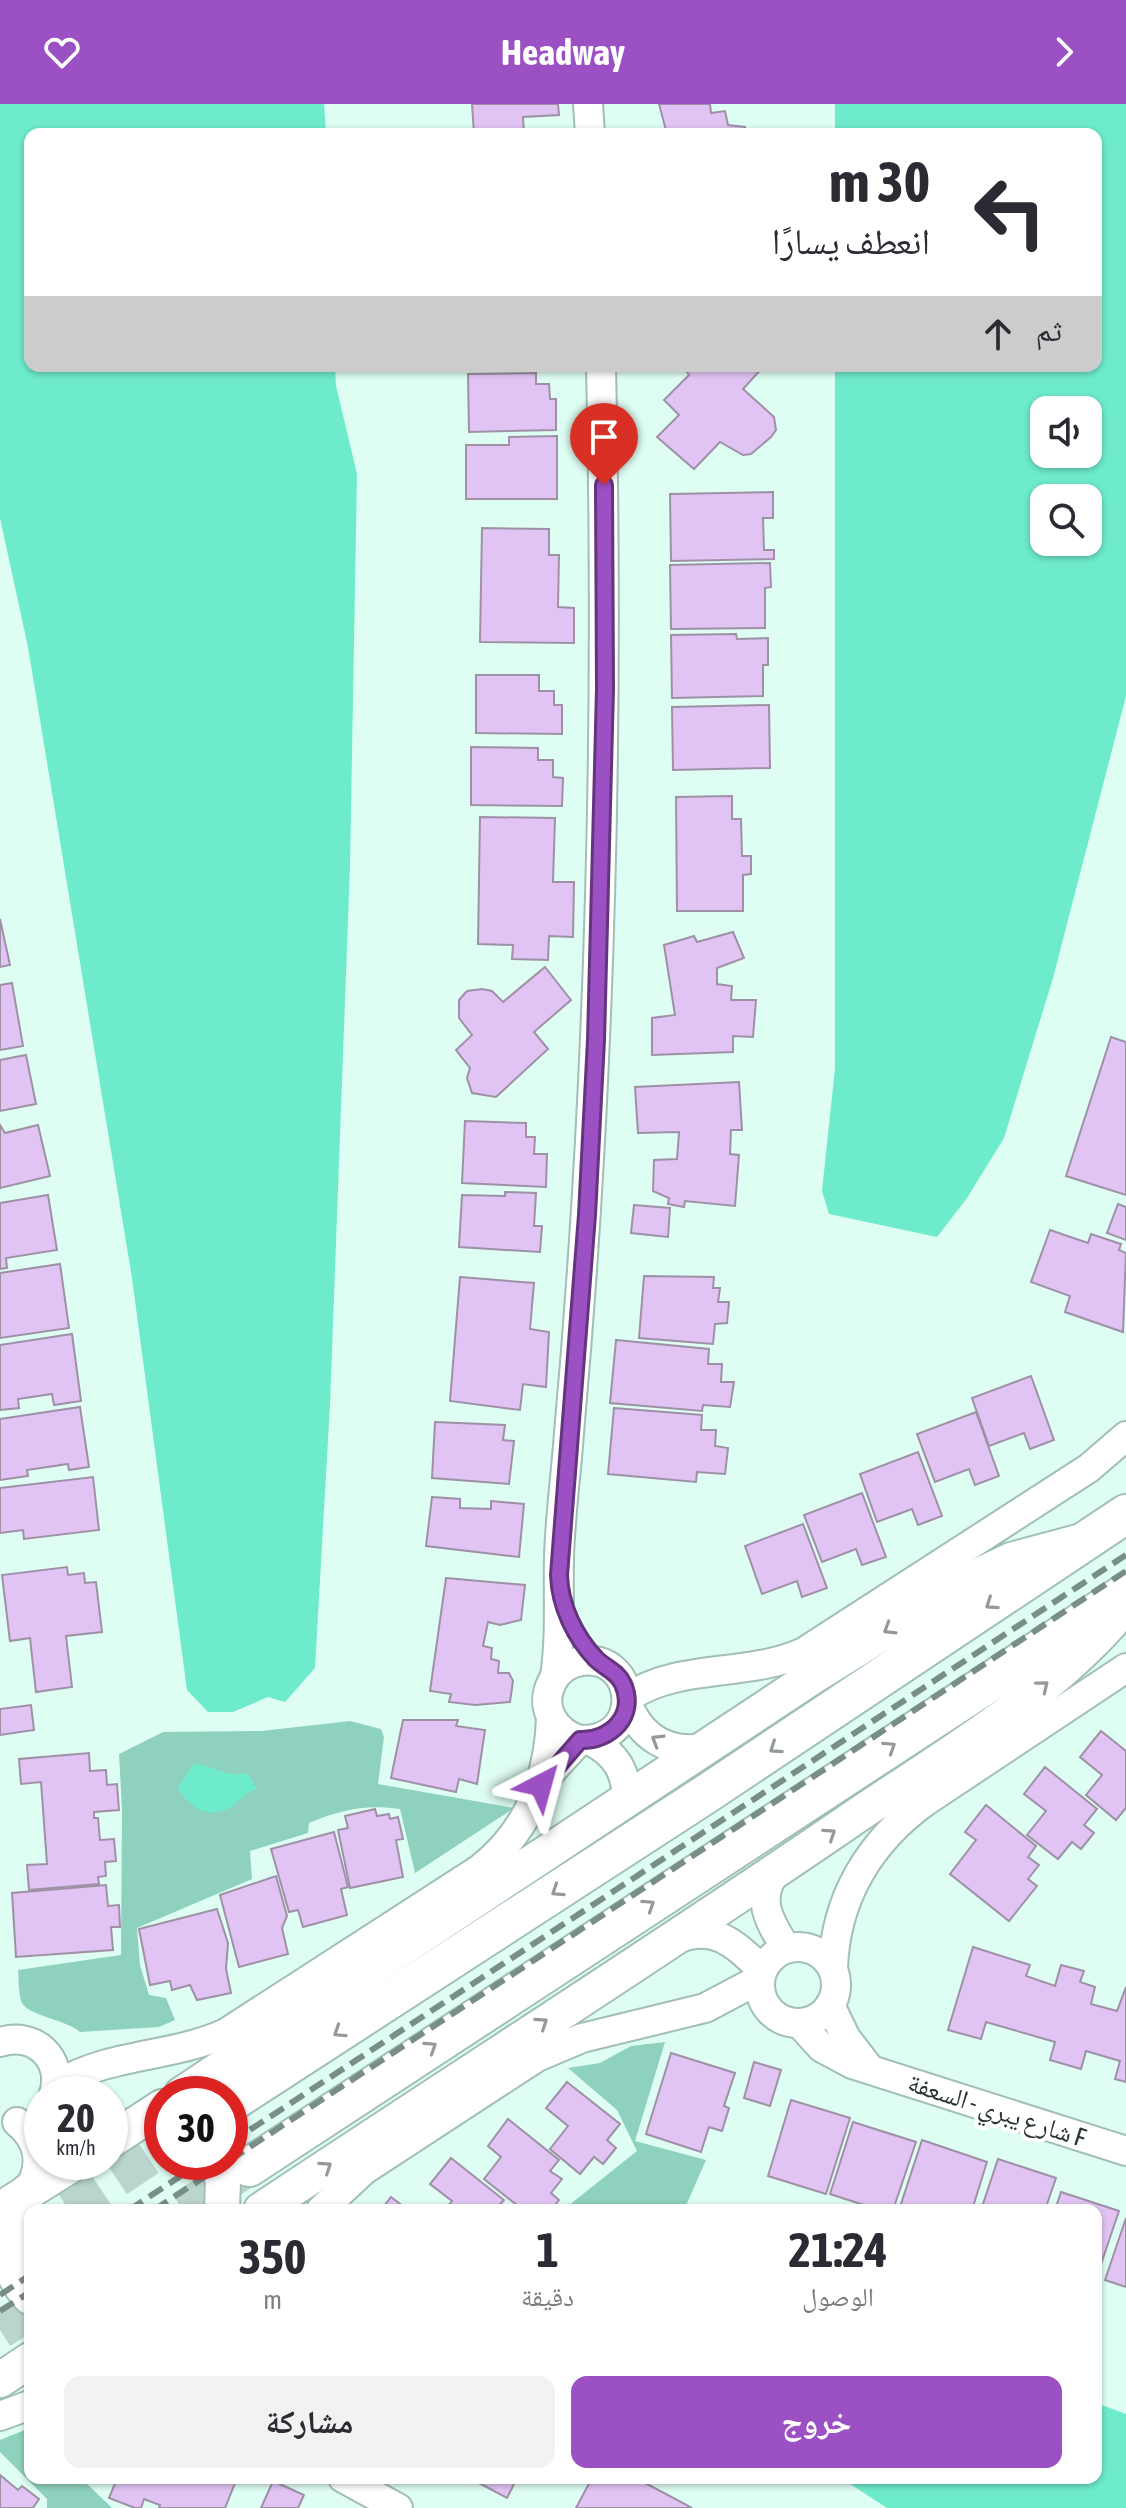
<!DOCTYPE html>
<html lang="ar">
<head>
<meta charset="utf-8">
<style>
  body { margin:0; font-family:"Asap Condensed","Noto Naskh Arabic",sans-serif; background:#f2f2f3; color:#2b2b33; direction:rtl; height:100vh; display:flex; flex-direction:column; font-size:30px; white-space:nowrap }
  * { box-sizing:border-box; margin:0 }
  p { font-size:26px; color:#7c7c81 }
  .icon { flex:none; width:44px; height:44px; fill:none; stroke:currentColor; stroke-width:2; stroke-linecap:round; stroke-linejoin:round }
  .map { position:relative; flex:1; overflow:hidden; direction:ltr }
  .side { position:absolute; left:24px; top:2100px; width:1078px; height:280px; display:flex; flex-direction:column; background:#fff; border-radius:16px; box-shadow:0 2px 6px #0004; direction:rtl }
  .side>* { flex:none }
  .banner { position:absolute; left:24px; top:24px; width:1078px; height:244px; border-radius:16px; box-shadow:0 2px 6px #0004; direction:rtl; background:#fff; color:#2b2b33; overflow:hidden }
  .buttons { position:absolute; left:1030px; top:292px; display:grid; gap:16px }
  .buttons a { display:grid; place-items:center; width:72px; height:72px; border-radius:16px; background:#fff; box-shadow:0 2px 6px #0004; font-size:40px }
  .speed { position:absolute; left:24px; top:1972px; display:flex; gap:16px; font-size:40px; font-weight:700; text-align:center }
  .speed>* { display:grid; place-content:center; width:104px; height:104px; border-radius:50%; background:#fff; box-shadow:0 2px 6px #0004; line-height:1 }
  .speed small { font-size:20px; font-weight:400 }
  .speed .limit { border:12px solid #d22; background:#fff; color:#111 }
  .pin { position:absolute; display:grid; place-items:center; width:68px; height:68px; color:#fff; margin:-82px -34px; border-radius:50% 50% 50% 0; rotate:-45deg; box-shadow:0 0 8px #0007 }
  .pin .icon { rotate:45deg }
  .me { position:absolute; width:88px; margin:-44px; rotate:39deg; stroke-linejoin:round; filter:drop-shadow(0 0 6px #0008) }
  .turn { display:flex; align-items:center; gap:28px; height:168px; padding:0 40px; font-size:36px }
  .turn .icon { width:104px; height:104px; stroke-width:2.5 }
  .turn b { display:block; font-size:56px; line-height:68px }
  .then { display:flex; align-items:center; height:76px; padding:0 40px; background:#0003; gap:16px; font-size:30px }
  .eta { display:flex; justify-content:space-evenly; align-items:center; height:136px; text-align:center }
  .eta b { font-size:48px; font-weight:700; line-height:56px }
  .button { display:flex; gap:16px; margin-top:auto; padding:16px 40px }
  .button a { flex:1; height:92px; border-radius:16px; background:#9b50c3; color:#fff; font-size:32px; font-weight:700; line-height:92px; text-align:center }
  .button a+a { background:#f2f2f3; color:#2b2b33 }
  header { display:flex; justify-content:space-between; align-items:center; height:104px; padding:0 40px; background:#9b50c3; color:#fff; font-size:36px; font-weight:700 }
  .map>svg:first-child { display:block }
</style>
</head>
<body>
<header><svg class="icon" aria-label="forward" viewBox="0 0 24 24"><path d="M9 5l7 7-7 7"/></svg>Headway<svg class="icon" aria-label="heart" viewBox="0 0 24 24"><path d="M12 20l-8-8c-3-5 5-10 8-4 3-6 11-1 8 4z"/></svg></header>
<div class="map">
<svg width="1126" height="2404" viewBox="0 0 1126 2404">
  <rect width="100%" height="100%" fill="#defdf3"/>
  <g fill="#8ed1be">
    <path d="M350 1617 381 1625 384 1633 378 1680 514 1704 415 1769 400 1705C366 1700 340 1706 309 1719L308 1729 250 1747 252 1775 137 1824 140 1861 149 1891 166 1894 175 1916 159 1923 80 1928C67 1916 29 1912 22 1899 18 1890 19 1875 18 1866L121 1851 122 1705 119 1650 163 1628 262 1627Z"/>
    <path d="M665 1938 635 2037 706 2056 684 2106H563L637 2047 617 2006 568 1964 600 1959 631 1942Z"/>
    <path d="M30 2324V2374H81L112 2404H47V2395L0 2348V2336Z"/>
  </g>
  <g fill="#6debcb" fill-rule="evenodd">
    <path d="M0 0H324L326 30H30V262H335L336 282 357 370 350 762 330 1300 315 1564 285 1598 268 1593 233 1608H208L187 1586 132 1174 28 543 0 414Z"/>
    <path d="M835 0H1126V592L1053 874 1004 1034 967 1094 937 1133 829 1110 822 1087 835 964V262H1096V30H835ZM1044 306H1088V350H1044ZM1044 394H1088V438H1044Z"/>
    <path d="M194 1660C214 1661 225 1674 247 1669L257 1685C243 1689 238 1701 225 1706 204 1714 187 1701 178 1683Z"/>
    <path d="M1096 2299 1126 2310V2404H887L841 2374H1096Z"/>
  </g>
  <g fill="#e1c4f4" stroke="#9e91a6" stroke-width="2">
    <path d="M472 0H558L559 11 523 13 524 30H474Z"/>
    <path d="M659 0H710L711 9 725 7 728 21 745 23V30H667Z"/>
    <path d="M683 262H764L743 285 774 313 776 326 771 333 751 350 743 351 720 338 694 365 657 333 679 311 664 296 689 271Z"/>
    <path d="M536 269V280H549L550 295H556V326L469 328 468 270Z"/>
    <path d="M557 332V395H466V341H509V333Z"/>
    <path d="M773 388V414H763L764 446H774V455L671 457 670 390Z"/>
    <path d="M482 424 549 425V451H559L558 503 574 504V539L480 538Z"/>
    <path d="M770 459 771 483 765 484V524L671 525 670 461Z"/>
    <path d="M736 530 737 535 768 534V561H763V592L672 594 671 531Z"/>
    <path d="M476 571H539V587H554V601H562V630L476 629Z"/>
    <path d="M769 601 770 664 673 666 672 603Z"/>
    <path d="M471 643 538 644V656H553V673L563 674 562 702 471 701Z"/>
    <path d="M732 692V715H741L742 752H751V770L743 771V807H677L676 693Z"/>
    <path d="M480 713 555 714 553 778H574L573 833 549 832 548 856 512 855 513 841 478 840Z"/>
    <path d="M0 815 10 861 0 863Z"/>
    <path d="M733 828 744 854 717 864V880L732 882 731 896H756L753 933 733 932V948L652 951V914L675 911 664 841 694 832 697 838Z"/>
    <path d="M545 863 571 896 534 928 548 945 496 993 472 989 467 974 470 964 456 946 472 931 459 914V896L467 887 482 885 492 887 503 898Z"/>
    <path d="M12 879 23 942 0 946V881Z"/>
    <path d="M1111 933 1126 938V1091L1066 1072Z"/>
    <path d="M26 951 36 1000 0 1007V956Z"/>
    <path d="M739 978 742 1026H731L730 1050 739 1051 735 1102 685 1097 684 1103 668 1100 669 1094 653 1087 654 1056 677 1055 679 1028 638 1029 635 983Z"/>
    <path d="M465 1017 526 1019V1033H535L534 1050H547L546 1083 462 1079Z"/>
    <path d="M0 1021 5 1029 38 1021 50 1072 0 1084Z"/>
    <path d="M505 1088 536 1089 534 1122H542L540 1148 459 1143 462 1091 505 1092Z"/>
    <path d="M48 1091 57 1146 6 1154 7 1164 0 1165V1099Z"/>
    <path d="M1118 1100 1126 1103V1136L1107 1129Z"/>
    <path d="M634 1101 670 1104 668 1133 631 1129Z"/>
    <path d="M1050 1126 1088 1139 1091 1130 1121 1140 1119 1146 1126 1149 1123 1228 1065 1208 1070 1192 1031 1178Z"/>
    <path d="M60 1160 69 1224 0 1234V1169Z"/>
    <path d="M644 1172 714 1173 713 1184H720L718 1198H729L727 1219 715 1220 713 1240 639 1234Z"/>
    <path d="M460 1173 534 1179 530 1225 549 1228 546 1283 523 1280 520 1306 450 1297Z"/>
    <path d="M72 1230 81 1297 54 1301 52 1290 18 1295 19 1304 0 1306V1241Z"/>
    <path d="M616 1236 709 1245 708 1260H722L721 1278H734L730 1303 703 1301 702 1307 610 1299Z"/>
    <path d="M1031 1272 1054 1336 1030 1345 1024 1329 989 1342 972 1294Z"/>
    <path d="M80 1303 89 1363 69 1366 68 1360 27 1366 28 1372 0 1376V1315Z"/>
    <path d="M614 1304 702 1311 701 1326H716L715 1342 728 1344 725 1370 697 1368 696 1378 608 1370Z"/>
    <path d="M976 1308 999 1372 975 1381 969 1365 935 1378 917 1330Z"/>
    <path d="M435 1318 505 1321 503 1336 514 1337 509 1380 432 1374Z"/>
    <path d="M918 1348 942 1412 918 1421 912 1405 877 1418 860 1370Z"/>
    <path d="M93 1373 99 1426 24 1435 23 1426 0 1429V1384Z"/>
    <path d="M862 1389 886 1453 862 1461 856 1445 822 1458 804 1411Z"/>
    <path d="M432 1393 460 1395V1404L491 1405V1397L524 1400 519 1453 426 1442Z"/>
    <path d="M803 1420 827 1484 802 1493 797 1477 762 1490 745 1442Z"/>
    <path d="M67 1463 68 1471 84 1469 85 1479 96 1478 102 1528 66 1532 72 1583 36 1588 30 1534 10 1537 2 1471Z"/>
    <path d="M446 1474 525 1481 521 1516 500 1521 488 1518 483 1542 492 1544 491 1555 499 1557 498 1569H509L513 1577 510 1598 475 1601 449 1598 451 1590 430 1587Z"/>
    <path d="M31 1601 34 1626 0 1631V1605Z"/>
    <path d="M403 1616H458L456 1622 485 1626 477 1680 459 1675 456 1688 391 1674Z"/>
    <path d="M1101 1627 1126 1647V1704L1116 1716 1086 1691 1102 1671 1080 1653Z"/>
    <path d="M89 1649 90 1667 106 1666 107 1681 117 1680 119 1706 94 1708V1714H98L100 1736 114 1735 116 1757 105 1758 106 1772 98 1773 99 1780 29 1786 27 1761 47 1760 41 1678 21 1680 19 1655Z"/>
    <path d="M1045 1663 1097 1705 1084 1721 1094 1729 1081 1745 1072 1738 1058 1755 1027 1731 1046 1707 1024 1690Z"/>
    <path d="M986 1701 1036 1742 1028 1753 1039 1761 1028 1775 1037 1782 1009 1817 950 1770 976 1736 965 1728Z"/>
    <path d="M375 1705 377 1712 389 1710 390 1715 398 1713 403 1735 396 1736 403 1773 350 1784 338 1726 348 1724 345 1712Z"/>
    <path d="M334 1728 348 1783 341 1785 347 1811 303 1823 298 1806 289 1808 271 1745Z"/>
    <path d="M276 1772 287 1812 282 1824 288 1850 239 1863 220 1791Z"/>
    <path d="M106 1781 108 1802 119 1801 120 1823H111L113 1846 16 1853 12 1789Z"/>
    <path d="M217 1805 228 1839 226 1865 231 1889 197 1896 190 1881 172 1886 170 1877 150 1881 139 1825Z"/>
    <path d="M973 1843 1030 1861 1026 1872 1055 1882 1061 1861 1084 1867 1080 1878 1095 1883 1091 1900 1117 1907 1126 1883V1978L1115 1975 1120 1957 1086 1947 1081 1965 1050 1956 1055 1938 986 1918 981 1935 948 1926Z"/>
    <path d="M671 1949 735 1969 724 2002 729 2004 722 2027 709 2023 701 2048 646 2030Z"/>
    <path d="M754 1958 781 1966 770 2002 744 1994Z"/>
    <path d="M567 1978 620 2020 607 2036 616 2044 603 2060 594 2053 580 2070 550 2045 568 2022 546 2004Z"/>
    <path d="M791 1996 850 2014 826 2090 768 2072Z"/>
    <path d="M508 2015 559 2056 550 2067 562 2075 551 2089 559 2096 551 2106H523L484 2075 501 2053 488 2042Z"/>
    <path d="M853 2018 916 2038 893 2106H879L830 2090Z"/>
    <path d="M922 2036 987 2058 972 2106H899Z"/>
    <path d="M451 2054 504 2096 495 2106H445L452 2097 430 2080Z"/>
    <path d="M998 2055 1056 2074 1045 2106H981Z"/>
    <path d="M1061 2088 1119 2107 1096 2175V2106H1055Z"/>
    <path d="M391 2093 408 2106H381Z"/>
    <path d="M1126 2114V2183L1105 2176Z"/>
    <path d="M0 2371 18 2386 22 2382 39 2395 33 2404H0Z"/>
    <path d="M109 2374H237L225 2404H159L160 2401 144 2395 141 2404H135L109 2394 116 2377Z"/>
    <path d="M479 2374H517L507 2394 477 2378Z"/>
    <path d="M592 2374H636L692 2404H576Z"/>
    <path d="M273 2377 304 2391 298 2404H261Z"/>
  </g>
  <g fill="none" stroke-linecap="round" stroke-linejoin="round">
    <g stroke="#bad5cc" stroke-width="38" stroke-dasharray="38 19" stroke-linecap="butt">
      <path d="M69 2106 162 2044"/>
      <path d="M183 2106 247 2064"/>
      <path d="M0 2226 30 2207"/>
    </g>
    <defs>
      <g id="minor">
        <path d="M588 0 590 30"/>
        <path d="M555 1572C561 1532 558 1495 559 1454 560 1413 566 1371 569 1329 601 974 609 618 601 262"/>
        <path d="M627 1594C680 1558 747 1574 804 1548L1089 1364 1126 1332"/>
        <path d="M627 1598C640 1633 667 1650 705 1644"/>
        <path d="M591 1637C616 1650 626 1667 627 1695"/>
        <path d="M545 1674 580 1636C645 1638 638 1550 582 1557 569 1559 558 1566 552 1578 539 1603 554 1628 580 1636"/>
        <path d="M778 1765C754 1793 769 1817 786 1844"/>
        <path d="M677 1835C715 1819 736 1841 762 1866"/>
        <circle cx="798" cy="1881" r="38"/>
        <path d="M833 1865C835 1795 869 1738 926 1697L1126 1564"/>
        <path d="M830 1901 846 1934 869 1964"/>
        <path d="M799 1919 822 1944 852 1960 1126 2047"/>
        <path d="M0 1938C35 1927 64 1955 54 1990"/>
        <path d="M57 1981C108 1949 171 1954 226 1929L480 1765C528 1727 549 1674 551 1614"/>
        <path d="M17 2018C40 2037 44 2061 28 2087"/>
        <path d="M321 2106 364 2066 537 1953 582 1934 705 1904 760 1875"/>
        <path d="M0 2312 30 2301"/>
        <path d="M343 2374 398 2404"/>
      </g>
      <g id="tertiary">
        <path d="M182 1990 812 1573 965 1478 1011 1456 1078 1438"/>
        <path d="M110 2037 162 2003"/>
        <path d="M216 2058 223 2076 222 2106"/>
        <path d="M28 2087C3 2121 0 2161 30 2193"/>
        <path d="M12 2098 76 2058"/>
        <path d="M261 2106C455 1977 653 1851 846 1719 942 1653 1051 1593 1126 1501"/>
        <path d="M0 2276 30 2256"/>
      </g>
      <g id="secondary">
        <path d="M230 1999 703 1692 1126 1410"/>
        <path d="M249 2063 1126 1489"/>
      </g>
    </defs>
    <use href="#minor" stroke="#a1bfb5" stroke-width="32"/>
    <use href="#tertiary" stroke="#a1bfb5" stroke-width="38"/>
    <use href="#secondary" stroke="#a1bfb5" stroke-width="42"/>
    <use href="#minor" stroke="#fff" stroke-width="28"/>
    <use href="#tertiary" stroke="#fff" stroke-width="34"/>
    <use href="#secondary" stroke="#fff" stroke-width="38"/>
    <g stroke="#798e87" stroke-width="6" stroke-dasharray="16 8" stroke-linecap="butt">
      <path d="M230 2039 1126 1451"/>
      <path d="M230 2056 1126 1467"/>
      <path d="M129 2106 202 2058"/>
      <path d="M154 2106 227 2058"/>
      <path d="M0 2191 30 2171"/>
      <path d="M0 2207 30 2188"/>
    </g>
  </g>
  <defs><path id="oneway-chevron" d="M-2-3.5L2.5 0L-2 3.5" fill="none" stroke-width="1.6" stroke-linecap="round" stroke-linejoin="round" transform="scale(2)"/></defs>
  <g stroke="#949a98">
    <use href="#oneway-chevron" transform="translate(991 1500) rotate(146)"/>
    <use href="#oneway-chevron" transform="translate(889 1525) rotate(148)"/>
    <use href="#oneway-chevron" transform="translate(1043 1582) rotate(-39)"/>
    <use href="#oneway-chevron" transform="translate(657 1636) rotate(-149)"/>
    <use href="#oneway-chevron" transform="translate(890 1643) rotate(-33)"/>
    <use href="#oneway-chevron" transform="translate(775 1644) rotate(146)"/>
    <use href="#oneway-chevron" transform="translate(830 1730) rotate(-34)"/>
    <use href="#oneway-chevron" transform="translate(557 1787) rotate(147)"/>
    <use href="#oneway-chevron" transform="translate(649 1801) rotate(-33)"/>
    <use href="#oneway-chevron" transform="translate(542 1919) rotate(-34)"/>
    <use href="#oneway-chevron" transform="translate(339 1928) rotate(147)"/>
    <use href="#oneway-chevron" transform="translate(431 1943) rotate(-33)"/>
    <use href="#oneway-chevron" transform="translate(326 2063) rotate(-34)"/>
  </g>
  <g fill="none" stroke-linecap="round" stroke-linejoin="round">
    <defs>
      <path id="route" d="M541 1681 580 1636C610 1637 637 1612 623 1580 617 1567 605 1564 596 1555 575 1533 560 1502 559 1471L587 1111 596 936 605 585 604 381"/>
    </defs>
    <use href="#route" stroke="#65347f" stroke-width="20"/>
    <use href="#route" stroke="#9b50c3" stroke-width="14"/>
  </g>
  <g text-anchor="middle" stroke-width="8" stroke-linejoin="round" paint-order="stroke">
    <g font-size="26" fill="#293531" stroke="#fff">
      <text transform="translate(997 2006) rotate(18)" y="9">شارع يبري - السعفة F</text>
    </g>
  </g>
</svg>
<div class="buttons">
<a><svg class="icon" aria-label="sound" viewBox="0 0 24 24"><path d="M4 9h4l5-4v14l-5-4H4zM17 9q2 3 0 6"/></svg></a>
<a><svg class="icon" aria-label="search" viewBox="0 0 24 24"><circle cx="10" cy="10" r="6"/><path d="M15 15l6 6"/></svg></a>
</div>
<div class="speed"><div>20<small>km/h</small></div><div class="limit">30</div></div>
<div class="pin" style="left:604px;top:381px;background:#d93025"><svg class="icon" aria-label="arrive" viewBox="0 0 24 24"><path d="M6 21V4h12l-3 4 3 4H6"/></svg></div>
<svg class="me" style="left:541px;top:1681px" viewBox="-20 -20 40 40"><path d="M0-17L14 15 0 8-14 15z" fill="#9b50c3" stroke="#fff" stroke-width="4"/></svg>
<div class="banner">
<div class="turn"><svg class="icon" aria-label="left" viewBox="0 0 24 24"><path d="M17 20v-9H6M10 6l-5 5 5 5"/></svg><div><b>30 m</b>انعطف يسارًا</div></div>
<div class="then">ثم<svg class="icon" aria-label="ahead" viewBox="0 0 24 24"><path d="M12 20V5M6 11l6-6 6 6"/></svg></div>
</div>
<section class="side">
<div class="eta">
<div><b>21:24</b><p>الوصول</p></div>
<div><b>1</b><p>دقيقة</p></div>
<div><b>350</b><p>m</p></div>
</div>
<div class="button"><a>خروج</a><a>مشاركة</a></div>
</section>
</div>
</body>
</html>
